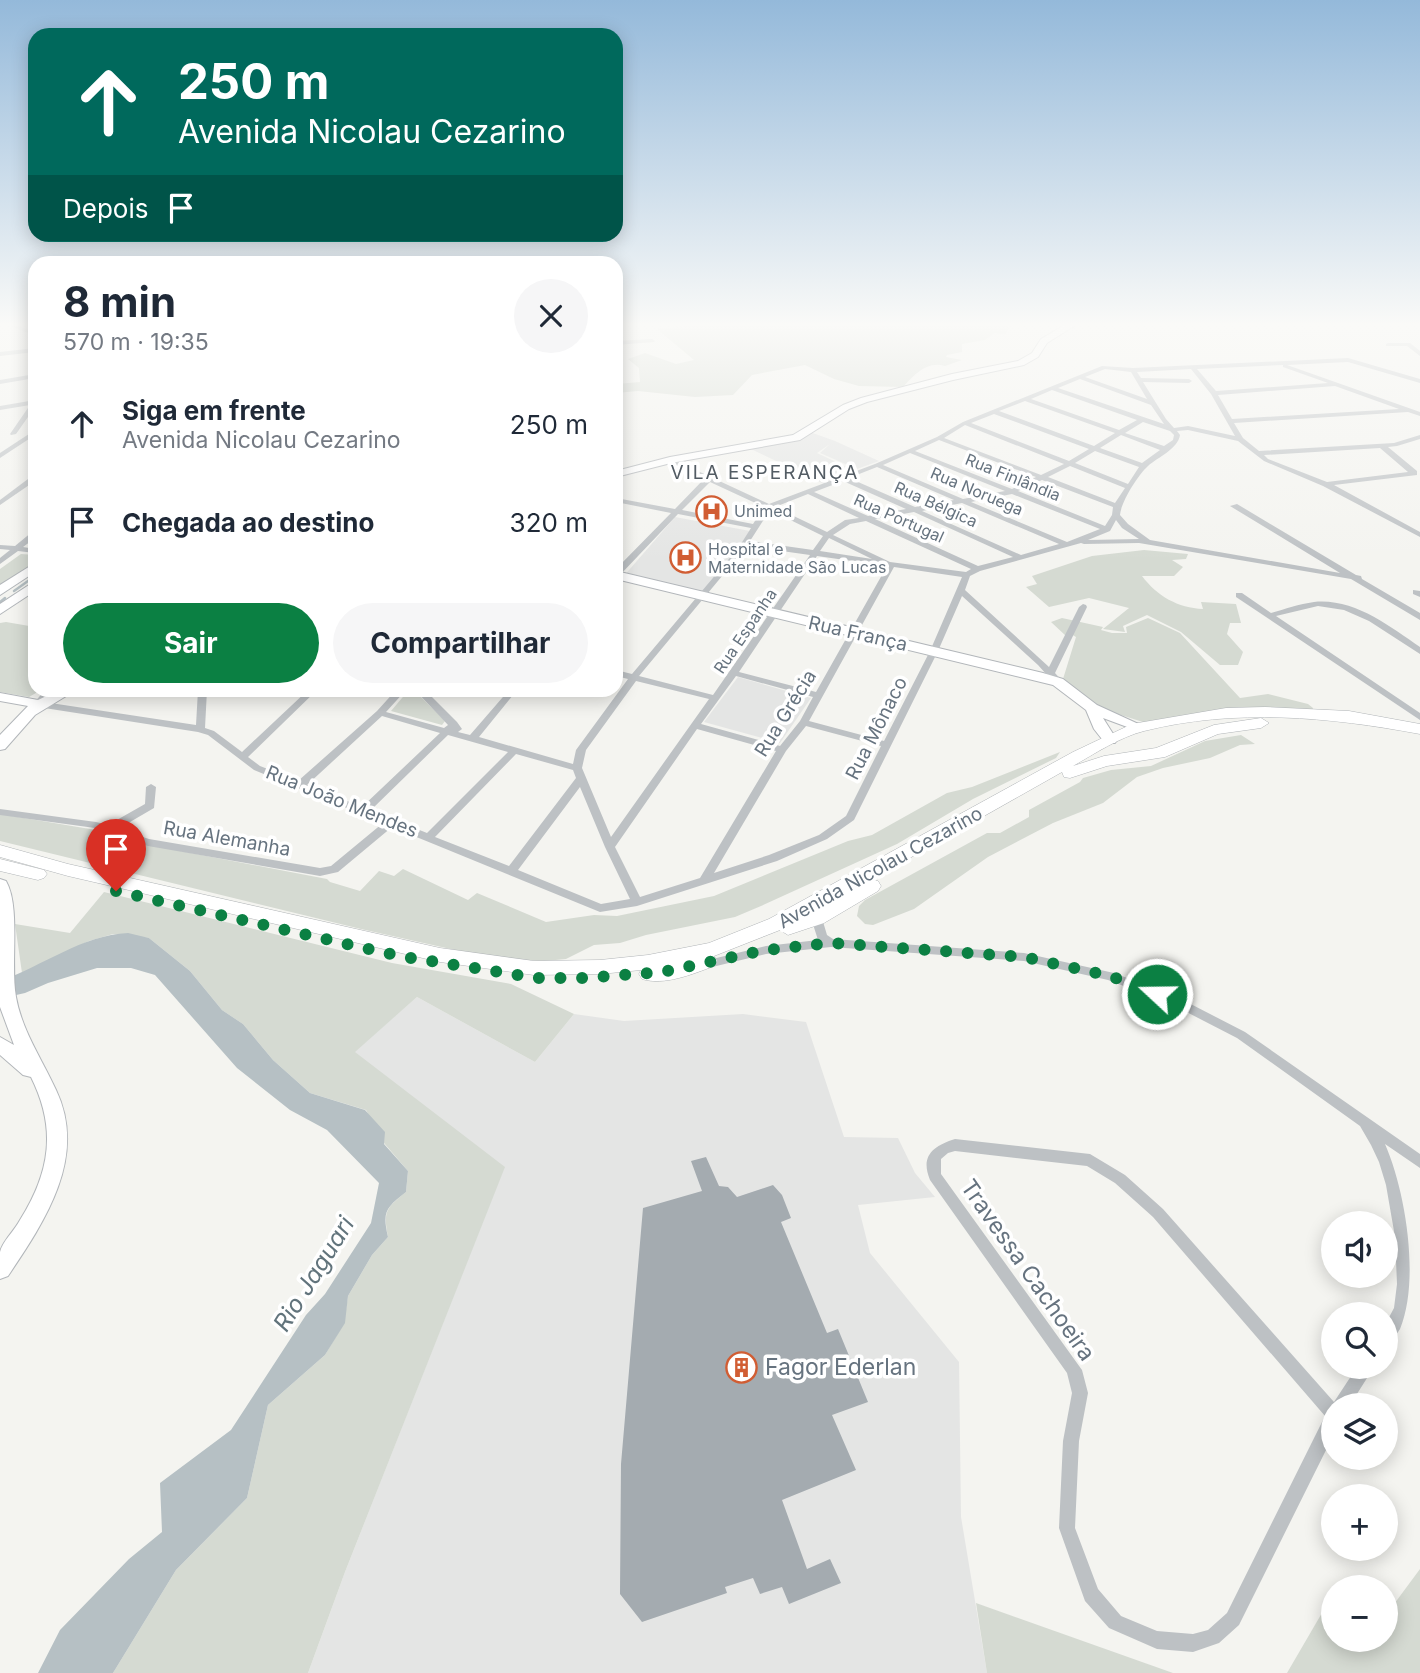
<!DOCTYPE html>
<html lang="pt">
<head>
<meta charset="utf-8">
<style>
  body { margin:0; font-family:Inter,sans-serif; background:#f6f6f7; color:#1f2937; height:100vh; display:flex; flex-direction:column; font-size:26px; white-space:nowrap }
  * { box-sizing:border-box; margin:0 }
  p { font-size:23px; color:#747a83 }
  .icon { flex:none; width:38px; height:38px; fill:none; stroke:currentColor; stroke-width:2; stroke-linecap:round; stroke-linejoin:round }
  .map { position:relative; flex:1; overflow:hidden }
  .sheet { position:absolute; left:28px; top:256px; width:595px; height:441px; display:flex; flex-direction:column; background:#fff; border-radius:21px; box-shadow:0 4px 18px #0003 }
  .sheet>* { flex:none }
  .hud { position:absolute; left:28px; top:28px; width:595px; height:214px; border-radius:21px; box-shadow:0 4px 18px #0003; background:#00695c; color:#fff; overflow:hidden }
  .fabs { position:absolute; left:1321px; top:1211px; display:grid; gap:14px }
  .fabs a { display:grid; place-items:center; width:77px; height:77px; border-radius:50%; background:#fff; box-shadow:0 4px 18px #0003; font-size:35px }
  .pin { position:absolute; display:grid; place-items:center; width:60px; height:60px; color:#fff; margin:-72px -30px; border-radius:50% 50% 50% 0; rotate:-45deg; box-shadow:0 0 7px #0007 }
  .pin .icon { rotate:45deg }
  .me { position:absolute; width:77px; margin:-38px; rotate:291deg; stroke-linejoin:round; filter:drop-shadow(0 0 5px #0008) }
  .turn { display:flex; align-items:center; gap:24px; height:147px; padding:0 35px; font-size:32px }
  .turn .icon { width:91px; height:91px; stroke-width:2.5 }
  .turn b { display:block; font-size:49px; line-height:60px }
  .then { display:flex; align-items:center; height:66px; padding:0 35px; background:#0003; gap:14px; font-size:26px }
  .round { display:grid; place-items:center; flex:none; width:74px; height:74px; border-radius:37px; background:#f6f6f7 }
  .headline { display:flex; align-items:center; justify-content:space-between; height:119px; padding:0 35px }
  h1 { font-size:42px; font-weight:700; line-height:52px }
  .action { display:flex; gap:14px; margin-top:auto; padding:14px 35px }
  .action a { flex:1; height:80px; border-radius:42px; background:#0b8043; color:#fff; font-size:28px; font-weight:700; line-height:80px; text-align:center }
  .action a+a { background:#f6f6f7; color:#1f2937 }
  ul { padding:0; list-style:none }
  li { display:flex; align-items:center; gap:21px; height:98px; padding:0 35px }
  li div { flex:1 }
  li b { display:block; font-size:26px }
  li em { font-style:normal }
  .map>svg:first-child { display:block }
</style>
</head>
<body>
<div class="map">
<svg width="1420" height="1673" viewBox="0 0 1420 1673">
  <rect width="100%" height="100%" fill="#f4f4f0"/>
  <g fill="#e4e5e4">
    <path d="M810 432 835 441 879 461 857 469 820 453 830 444 817 453 855 471 824 484 751 449 794 441Z"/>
    <path d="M675 517 750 531 749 537 700 594 623 577Z"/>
    <path d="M738 677 811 698 780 743 704 722Z"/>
    <path d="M417 997 535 1062 574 1014 624 1021 743 1014 806 1022 844 1137 898 1138 915 1173 935 1197 858 1205 870 1253 959 1362 961 1517 987 1673H308L345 1572 504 1168 354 1052Z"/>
  </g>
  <g fill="#d5dad2">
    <path d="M687 326H1009L1006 334 994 333 985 340 962 344V352L947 355 946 357 962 360 945 366C927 360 913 376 903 387L859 386 834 379 805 365 752 375 733 395 695 397 638 391 616 393V384L640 382 639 368 628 359 645 353 676 364 694 360 657 329Z"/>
    <path d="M1144 550 1188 554 1186 559 1172 560 1183 567 1174 576H1142C1157 596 1178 608 1203 609L1201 602 1236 604 1241 623H1230L1227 634 1243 652 1238 665H1220L1181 632 1147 615 1123 626 1125 632 1103 629 1129 608 1089 598 1049 607 1026 587 1037 584 1032 576 1092 556Z"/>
    <path d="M21 554 35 555V563L0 587V569Z"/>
    <path d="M1062 618 1103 627 1101 630 1112 633H1127L1126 627 1148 618 1180 633 1240 698 1268 694 1308 704 1313 708 1312 712 1146 723 1099 708 1063 679 1076 637 1071 634 1066 636 1051 622Z"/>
    <path d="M6 622 35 627V690H41L29 697 0 692V623Z"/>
    <path d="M414 690 445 721 442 725 391 711 408 691Z"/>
    <path d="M1241 735 1255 744 1240 745 1210 758 1163 768 1137 777 1103 803 1053 823 988 857 914 909 873 925 865 924 857 916 859 906 865 900 987 833H1000L1029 817V810L1080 782 1083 778 1111 770 1151 766 1205 741Z"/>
    <path d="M1060 752 1056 758 973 799 897 844 761 906 735 917 646 935 620 943 594 945 566 959 545 961 491 958 361 929 0 841V814L108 832 149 845 327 879 330 882 360 891 379 871 394 876 403 869 468 900 477 893 546 922 594 915 617 916 714 896 848 841 872 835 947 793 972 787Z"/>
    <path d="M104 892 392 963 511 984 574 1014 535 1062 417 997 355 1052 505 1167 345 1572 308 1673H113L176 1570 247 1498 268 1405 325 1355 344 1323 348 1296 372 1255 388 1237C383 1211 386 1208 406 1192L408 1171 384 1143 366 1110 310 1093 273 1060 243 1024 222 1010 190 971 149 938 113 934 89 941 22 973 15 924 70 933Z"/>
    <path d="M1420 1569V1673H1287L1333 1594 1334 1640H1386V1615Z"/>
    <path d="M976 1603 1173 1673H987Z"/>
  </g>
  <path fill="#b6c0c4" d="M128 933 149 938 190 971 222 1010 243 1024 273 1060 310 1093 365 1110 385 1132 384 1144 408 1171 406 1192C386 1208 382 1211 388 1237L372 1255 348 1296 345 1323 325 1355 268 1405 247 1498 176 1570 113 1673H38L60 1630 129 1559 162 1532 160 1483 231 1430 306 1315 325 1294 371 1223 379 1183 327 1130 290 1110 237 1068 155 975 131 968H97L48 983 25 993 3 998 0 981C43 966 82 935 128 933Z"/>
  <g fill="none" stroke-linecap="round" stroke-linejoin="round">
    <g stroke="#b6c0c4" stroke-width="2.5">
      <path d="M14 591 35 576"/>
      <path d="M0 602 5 598"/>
    </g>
  </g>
  <path fill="#a4abb0" d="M706 1157 719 1186 728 1187 737 1197 773 1185 782 1195 791 1218 781 1222 827 1333 838 1329 868 1402 832 1415 856 1470 782 1500 807 1569 830 1559 841 1583 789 1604 782 1587 760 1594 753 1578 725 1587 727 1593 642 1622 620 1594 621 1464 643 1208 702 1191 691 1161Z"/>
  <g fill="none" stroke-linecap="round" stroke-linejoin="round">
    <defs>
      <g id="secondary">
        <path d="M1063 326H1074L1047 343 1038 357 1024 365 953 380 867 402 849 409 800 440 671 463 616 477V471L670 457 793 435 843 405 861 398 952 374 1018 361 1032 353 1041 339Z"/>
        <path d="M35 563V572L0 595V585Z"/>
        <path d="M616 571 1043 673 1063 679 1097 705 1145 727 1138 731 1103 718 1117 740 1115 743H1105L1094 729 1086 710 1053 685 616 579Z"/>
        <path d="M35 581V591L0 614V604Z"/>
        <path d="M59 690H76L35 715 5 749 0 750V735L28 706 0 701V693L38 700Z"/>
        <path d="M0 879 6 881C21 907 10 964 16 997 22 1031 42 1059 56 1090 88 1157 45 1221 8 1276L0 1279C0 1271 0 1260 0 1252 2 1242 15 1230 20 1220 50 1172 57 1129 31 1077L23 1075 0 1055V1037L14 1045 0 1007Z"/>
      </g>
      <g id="primary">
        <path d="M1265 707 1349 711 1420 724V734C1329 717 1235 708 1144 731 1120 737 1094 754 1073 766L1104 756 1156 748 1214 725 1261 718 1269 723 1261 728 1218 734 1165 757 1107 766 1070 778 1064 777 1062 772 869 881H878L881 886 878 891 824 923 788 935 780 930 714 956 717 961 714 966C693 974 664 986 642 979L639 974 641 970 600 974 534 975 440 962 68 876 0 857V845L68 864 440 948 534 961 600 960 648 955 709 943 769 919 1073 752 1132 724 1226 708Z"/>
        <path d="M0 859 44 870 47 874 44 878 38 880 0 871Z"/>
      </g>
    </defs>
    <use href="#secondary" stroke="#b2b6ba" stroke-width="2"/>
    <use href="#primary" stroke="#b1b5b8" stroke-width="1"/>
    <g fill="#bdc1c4" fill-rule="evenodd">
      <path d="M11 326H20L35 332V336Z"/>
      <path d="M652 339 655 341 654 342 616 345V341Z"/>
      <path d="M1388 343H1410L1420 351V356L1407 346H1386V344Z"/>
      <path d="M35 348V352L0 356V352Z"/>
      <path d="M1348 358 1420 379V383L1348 362 1287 365 1420 412V416L1408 412 1234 423 1243 438 1259 451 1394 443 1420 435V439L1397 446 1388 447 1417 471V475L1334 485 1420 532V537L1323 486 1264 461 1238 441 1188 430 1177 431 1180 435C1178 449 1158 457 1148 466 1138 475 1121 502 1120 515L1128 524 1150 540 1340 573 1230 506 1237 504 1356 575 1361 576 1362 579 1420 613V620L1351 579 1139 543 1084 544 1081 543 980 571 970 576 965 590 1049 667 1079 607 1083 604 1086 605 1087 607 1055 673 1063 682 1061 684H1055L1038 665 962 596 938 651 854 820 827 839 777 861 637 906 600 912 392 827 338 872 320 876 148 846 95 828 0 815V809L96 822 108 825 145 804 146 787 151 784 156 787 154 808 118 829 149 839 320 868 331 866 383 823 254 770 208 735 198 732 38 707 33 704 45 690H53L44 702 196 725 198 690H207L205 728 214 731 242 752 308 690H317L248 757 260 766 298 781 377 711 396 690H406L386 712 444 728 448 725 415 690H425L457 722 462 729 458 732 470 735 509 690H517L479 737 573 764 576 750 628 679 616 676V670L632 674 739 547 751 528 678 514 619 576H616V569L671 513 616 502V498L675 509 704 479 668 461V459H672L769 504 875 464 937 437 963 422 1102 366 1133 368ZM1283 365V367L1328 383 1216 391 1197 369ZM1105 369 1131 372 1147 399 1085 377ZM1191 369 1211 394 1235 436 1188 426 1174 428 1166 419 1143 382 1189 383 1192 381 1189 379 1141 378 1137 372ZM1080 379 1151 405 1164 424 1058 388ZM1335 386 1399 409 1232 419 1218 395ZM1052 390 1137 420 1119 430 1031 399ZM1025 401 1115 433 1094 446 999 411ZM994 414 1089 449 1069 461 971 423ZM1143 422 1170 431 1174 435 1173 440 1164 446 1125 433ZM965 425 1064 464 1041 475 944 438ZM1121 435 1160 450 1142 463 1100 448ZM939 440 1036 477 1012 489 915 451ZM1380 448 1408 472 1327 482 1268 459 1264 455ZM1095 451 1139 467 1128 484 1075 463ZM910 453 1005 491 963 499 883 465ZM1070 466 1125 488 1115 503 1048 477ZM877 467 954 500 915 507 849 478ZM1042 480 1113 507 1112 515 1105 526 1018 491ZM843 481 906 509 868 516 814 492ZM710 482 764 507 753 524 682 510ZM808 494 859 518 845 520 827 532 775 507ZM1012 494 1100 529 1067 542 971 502ZM962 503 1059 544 1021 555 922 511ZM770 510 823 536 813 550 750 541ZM914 512 1013 557 978 566 875 519ZM1116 520 1122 528 1139 539 1088 540 1110 531ZM866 521 971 569 966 572 890 562 833 535 850 524ZM829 538 872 559 820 551ZM747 546 810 555 713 695 639 676ZM817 556 887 566 816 692 739 672ZM894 567 962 577 930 651 884 741 809 721ZM736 676 813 697 800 721 780 746 701 724ZM636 681 709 699 611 837 582 768 586 750ZM382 716 440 733 362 807 307 785ZM806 726 881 746 846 816 819 835 769 855 714 873 786 751ZM697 729 776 751 700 878 640 897 615 847ZM448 735 508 752 427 833 397 821 396 819 390 818 371 810ZM516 754 573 770 576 778 509 866 435 837ZM580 787 605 847 630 899 601 904 518 870Z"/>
      <path d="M35 374V378L0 384V380Z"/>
      <path d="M35 400V407L16 434 11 435 10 434 30 405 0 410V406Z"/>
      <path d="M35 430V435L0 458V453Z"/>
      <path d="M32 476H35V481L0 505V500Z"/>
      <path d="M32 532H35V538L23 547 35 549V553L18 551 0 564V558L10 550 0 549V545L15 546Z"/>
      <path d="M1413 590 1420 591V597L1413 594Z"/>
      <path d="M1236 593H1242L1271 613C1285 609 1299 604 1314 602 1354 598 1389 626 1420 647V654L1369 621 1344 610 1318 606 1276 616 1420 713V720L1236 597Z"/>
      <path d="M817 914 821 915 827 935 833 939 1024 953 1114 973 1179 998 1245 1032 1420 1154V1168L1385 1144C1406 1192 1420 1281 1400 1329 1396 1335 1393 1341 1386 1344V1323L1394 1308 1397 1284 1395 1237 1386 1185 1379 1162 1371 1145 1360 1126 1237 1038 1171 1004 1108 980 1024 961 831 947 766 954 704 969 700 968 698 965 700 962 704 961 766 946 818 940 811 918 813 915Z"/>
      <path d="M955 1139 1090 1154 1125 1175 1163 1209 1334 1402 1357 1367H1374L1350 1405H1334V1434L1239 1625 1219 1643 1193 1652 1157 1649 1109 1628 1085 1601 1059 1528 1063 1441 1072 1393 1067 1373 930 1180C920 1156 933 1146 955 1139ZM955 1151 1087 1166 1115 1183 1153 1217 1325 1416 1227 1613 1208 1630 1193 1634 1157 1631 1121 1616 1098 1589 1075 1528 1079 1441 1088 1393 1082 1370 941 1174V1159L948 1153Z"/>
    </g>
    <use href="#secondary" fill="#fff" fill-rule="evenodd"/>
    <use href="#primary" fill="#fff" fill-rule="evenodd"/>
  </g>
  <linearGradient id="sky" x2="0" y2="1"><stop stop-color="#94b9da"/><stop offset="0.58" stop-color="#fafaf8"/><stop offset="1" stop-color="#fafaf8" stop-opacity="0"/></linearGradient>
  <rect width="1420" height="560" fill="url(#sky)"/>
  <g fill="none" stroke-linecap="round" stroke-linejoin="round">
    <path stroke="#0b8043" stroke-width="12" stroke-dasharray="0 21.6" d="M116 891 399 956 537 978H584L662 972 766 950 831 943 1024 957 1110 976 1157 994"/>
  </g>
  <defs>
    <symbol id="hospital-ring" viewBox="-11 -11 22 22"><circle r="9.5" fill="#fff" stroke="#d15d33" stroke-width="1.5"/><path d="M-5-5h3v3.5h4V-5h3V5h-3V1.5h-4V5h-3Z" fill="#d15d33"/></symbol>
    <symbol id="building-ring" viewBox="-11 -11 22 22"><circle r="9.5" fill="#fff" stroke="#d15d33" stroke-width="1.5"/><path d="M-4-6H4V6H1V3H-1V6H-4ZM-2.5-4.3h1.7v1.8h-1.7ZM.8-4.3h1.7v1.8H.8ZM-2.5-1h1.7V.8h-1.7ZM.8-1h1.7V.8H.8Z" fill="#d15d33"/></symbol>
  </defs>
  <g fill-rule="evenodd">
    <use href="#hospital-ring" x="694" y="494" width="35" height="35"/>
    <use href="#hospital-ring" x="668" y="540" width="35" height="35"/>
    <use href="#building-ring" x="724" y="1350" width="35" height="35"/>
  </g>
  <g text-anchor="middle" stroke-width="7" stroke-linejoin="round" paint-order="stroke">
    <g font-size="16" fill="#66737f" stroke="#fff">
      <text transform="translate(1013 477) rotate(22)" y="6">Rua Finlândia</text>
      <text transform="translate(977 491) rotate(23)" y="6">Rua Noruega</text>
      <text transform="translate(936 504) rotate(24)" y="6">Rua Bélgica</text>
      <text transform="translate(899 518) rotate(24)" y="6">Rua Portugal</text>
      <text transform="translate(745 631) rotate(-56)" y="6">Rua Espanha</text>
    </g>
    <g font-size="16" fill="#66737f" stroke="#fff" text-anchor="start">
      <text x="734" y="517">Unimed</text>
      <text x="708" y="555">Hospital e<tspan x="708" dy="18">Maternidade São Lucas</tspan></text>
    </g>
    <g font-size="19" letter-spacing="2" fill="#535c64" stroke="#fff">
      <text x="765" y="479">VILA ESPERANÇA</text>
    </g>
    <g font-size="19" fill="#66737f" stroke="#fff">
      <text transform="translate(858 633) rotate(13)" y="7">Rua França</text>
      <text transform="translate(785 713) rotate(-58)" y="7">Rua Grécia</text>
      <text transform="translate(876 728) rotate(-63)" y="7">Rua Mônaco</text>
      <text transform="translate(342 801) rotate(22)" y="7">Rua João Mendes</text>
      <text transform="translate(227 838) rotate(10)" y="7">Rua Alemanha</text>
      <text transform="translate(880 867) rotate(-29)" y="7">Avenida Nicolau Cezarino</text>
    </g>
    <g font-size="23" fill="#66737f" stroke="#fff">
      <text transform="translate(1028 1270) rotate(55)" y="8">Travessa Cachoeira</text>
    </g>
    <g font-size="23" fill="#66737f" stroke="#fff" text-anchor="start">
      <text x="765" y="1375">Fagor Ederlan</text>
    </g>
    <g font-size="24" font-style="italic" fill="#62747c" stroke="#fff">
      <text transform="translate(314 1274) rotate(-58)" y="8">Rio Jaguari</text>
    </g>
  </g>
</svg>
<div class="fabs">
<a><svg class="icon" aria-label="sound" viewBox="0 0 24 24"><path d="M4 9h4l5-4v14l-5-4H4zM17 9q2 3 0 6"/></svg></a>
<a><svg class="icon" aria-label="search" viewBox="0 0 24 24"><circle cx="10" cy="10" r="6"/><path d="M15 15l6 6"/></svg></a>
<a><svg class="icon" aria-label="layers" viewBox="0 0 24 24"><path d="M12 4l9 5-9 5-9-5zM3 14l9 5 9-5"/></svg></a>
<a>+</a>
<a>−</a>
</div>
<div class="pin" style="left:116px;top:891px;background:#d93025"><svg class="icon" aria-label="arrive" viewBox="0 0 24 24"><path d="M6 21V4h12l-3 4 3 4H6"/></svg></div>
<svg class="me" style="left:1157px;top:994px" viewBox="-20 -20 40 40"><circle r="17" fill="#0b8043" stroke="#fff" stroke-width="3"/><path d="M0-11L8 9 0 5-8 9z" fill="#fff"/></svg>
<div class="hud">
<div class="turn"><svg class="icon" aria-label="ahead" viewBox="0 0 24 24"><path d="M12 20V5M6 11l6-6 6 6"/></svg><div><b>250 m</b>Avenida Nicolau Cezarino</div></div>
<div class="then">Depois<svg class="icon" aria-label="arrive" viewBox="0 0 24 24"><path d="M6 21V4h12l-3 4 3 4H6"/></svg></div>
</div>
<section class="sheet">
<div class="headline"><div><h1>8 min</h1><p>570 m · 19:35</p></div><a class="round"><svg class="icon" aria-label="close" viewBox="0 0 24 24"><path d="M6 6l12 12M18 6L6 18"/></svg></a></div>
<ul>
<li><svg class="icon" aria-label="ahead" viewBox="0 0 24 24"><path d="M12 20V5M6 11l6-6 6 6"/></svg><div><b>Siga em frente</b><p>Avenida Nicolau Cezarino</p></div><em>250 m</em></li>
<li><svg class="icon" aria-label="arrive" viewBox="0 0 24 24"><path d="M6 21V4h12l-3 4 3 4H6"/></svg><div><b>Chegada ao destino</b></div><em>320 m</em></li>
</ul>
<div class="action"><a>Sair</a><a>Compartilhar</a></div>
</section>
</div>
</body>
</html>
